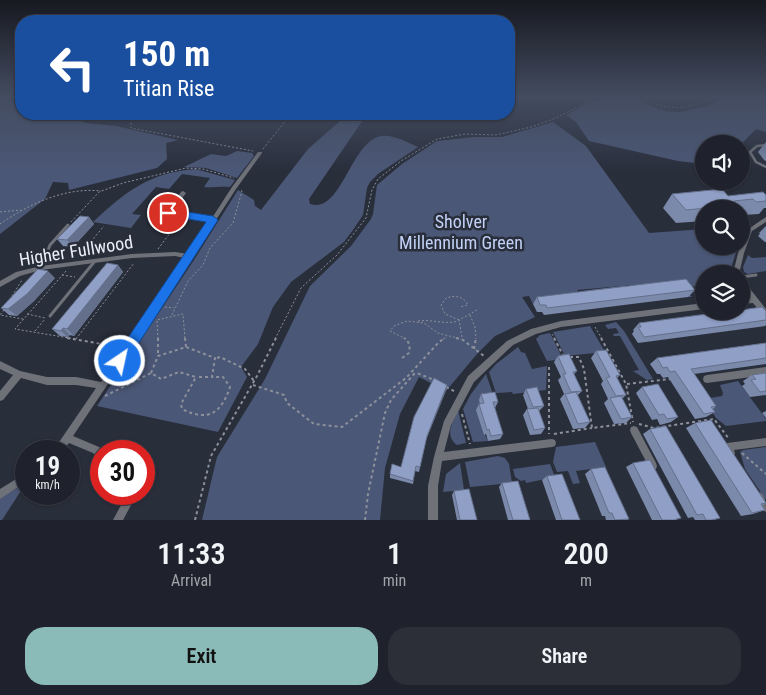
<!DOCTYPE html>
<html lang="en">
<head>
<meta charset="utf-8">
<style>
  body { margin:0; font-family:"Roboto Condensed",sans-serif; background:#2c2f38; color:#f1f3f6; height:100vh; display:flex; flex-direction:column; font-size:19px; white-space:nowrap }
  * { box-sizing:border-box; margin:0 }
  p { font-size:16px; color:#a1a4a9 }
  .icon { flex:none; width:28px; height:28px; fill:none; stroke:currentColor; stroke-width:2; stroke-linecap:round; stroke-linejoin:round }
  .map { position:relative; height:520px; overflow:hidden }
  .sheet { display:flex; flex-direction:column; background:#1f222c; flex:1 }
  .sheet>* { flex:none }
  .hud { position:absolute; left:15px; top:15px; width:500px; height:105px; border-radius:20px; box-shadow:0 1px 4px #0004,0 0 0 1px #3c3f48; background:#1a4fa0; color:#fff; overflow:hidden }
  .controls { position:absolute; left:695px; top:135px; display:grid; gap:10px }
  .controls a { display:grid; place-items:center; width:55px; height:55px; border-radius:50%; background:#1f222c; box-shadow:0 1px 4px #0004,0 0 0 1px #3c3f48; font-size:25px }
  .speed { position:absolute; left:15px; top:440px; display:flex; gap:10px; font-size:25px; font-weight:700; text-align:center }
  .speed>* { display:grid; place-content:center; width:65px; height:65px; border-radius:50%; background:#1f222c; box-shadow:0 1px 4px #0004,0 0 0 1px #3c3f48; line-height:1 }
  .speed small { font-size:12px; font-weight:400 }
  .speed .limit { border:8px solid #d22; background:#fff; color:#111 }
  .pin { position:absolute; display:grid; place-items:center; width:42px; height:42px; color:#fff; margin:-21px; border:2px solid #fff; border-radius:50%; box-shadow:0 1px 5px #0007 }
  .me { position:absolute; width:55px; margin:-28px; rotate:34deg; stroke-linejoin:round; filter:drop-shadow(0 0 4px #0008) }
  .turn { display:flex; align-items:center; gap:18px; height:105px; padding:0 25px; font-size:22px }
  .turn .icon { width:65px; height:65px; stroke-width:2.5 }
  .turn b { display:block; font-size:35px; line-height:42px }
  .eta { display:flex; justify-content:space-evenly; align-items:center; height:85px; text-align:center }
  .eta b { font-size:30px; font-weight:600; line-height:35px }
  .primary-button { display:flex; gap:10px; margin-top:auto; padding:10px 25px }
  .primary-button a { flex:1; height:58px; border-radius:20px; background:#8bbbb9; color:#111; font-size:20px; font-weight:600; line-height:58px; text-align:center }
  .primary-button a+a { background:#2c2f38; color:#f1f3f6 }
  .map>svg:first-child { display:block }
</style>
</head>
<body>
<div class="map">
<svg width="766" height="520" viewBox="0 0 766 520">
  <rect width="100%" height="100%" fill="#292e3b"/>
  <g fill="#4b5776">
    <path d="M607 98H630L664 111 679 112 704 107 725 98H766V132L756 129 741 144H704V164L678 161 589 141 576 122 566 115 588 103Z"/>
    <path d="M0 99 21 103V114H60L86 123 116 126 178 140 166 143 167 159 157 168 69 190 68 183 53 182 45 199 0 234Z"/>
    <path d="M348 114H367L309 199 310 204C342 214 350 142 381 136 393 134 407 142 418 147L378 174 370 182 367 188 363 215 353 230 344 242 291 282 273 307 258 344 241 367 247 377 218 432 97 406 194 260 238 190 254 200 255 206 261 210 308 149Z"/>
    <path d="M553 122 586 146 649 233 704 229V246H738L732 265 733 274H704V285L690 287 683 279H678L692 297H688L680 287 634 292 630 285H626L631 292 584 298 581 291 622 286 577 290 581 298 533 304 529 296 522 297 535 317 495 336 477 354 446 391 419 377 400 414 385 468 380 520H202L217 457 265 379 310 286 351 246 371 219 373 214 377 185 402 164 437 141 474 137H502Z"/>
    <path d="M237 151 252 153 254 156 237 178 206 168 184 167 211 154 226 156Z"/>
    <path d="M196 169 235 180 230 187C220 186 212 188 204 187L210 178 182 174 169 189 156 187 132 214 141 215 131 228 93 222C125 192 150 172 196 169Z"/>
    <path d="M748 255 752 258 766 257V271L748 274 744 272 743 267Z"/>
    <path d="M616 322 624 331 653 379 647 380 633 371 639 370 620 336H614L613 334 619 333 616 328 608 329 605 325Z"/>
    <path d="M590 326 605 352 565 356 553 332Z"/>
    <path d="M550 333 563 359 547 361 536 339 540 335Z"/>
    <path d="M518 347 521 352 525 353 532 369 547 366 546 390 513 394 512 392 496 393 489 372 496 364Z"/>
    <path d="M486 374 494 397 482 404 481 424H483V431L488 441 473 442 463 409 471 394Z"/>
    <path d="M738 381 766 419V421L726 426 716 418 704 399 722 396 723 393 720 385Z"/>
    <path d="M458 410 466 443 457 445C444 436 453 421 458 410Z"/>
    <path d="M595 442 606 467 576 471 580 483 573 484 568 471 557 472 553 462 556 447Z"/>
    <path d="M766 447V500L745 469 740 452 743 450Z"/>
    <path d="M498 456 505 458 509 464 512 483 470 487 465 462Z"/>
    <path d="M460 463 464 490 443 492 446 474Z"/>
    <path d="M550 464 555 477 526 483 525 480 521 481 515 477 513 469Z"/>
    <path d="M26 483 2 520H0V498Z"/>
  </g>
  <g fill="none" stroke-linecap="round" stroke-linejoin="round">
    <g stroke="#8b909b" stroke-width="1" stroke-dasharray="2 2" stroke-linecap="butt">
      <path d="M633 98C669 109 679 112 715 98"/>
      <path d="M124 114 131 120V128L253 151"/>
      <path d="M263 149 291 114"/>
      <path d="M0 212 21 210"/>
      <path d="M71 222 99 192 123 183 186 168 203 169 234 178"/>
      <path d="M0 224C29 204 65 187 101 191"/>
      <path d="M158 249 180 220"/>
      <path d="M78 257 104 226"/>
      <path d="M66 271 15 329 75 339"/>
      <path d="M62 275 75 277"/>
      <path d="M12 296 22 280"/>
      <path d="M165 307 174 308"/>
      <path d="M4 310 0 315 23 319"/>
      <path d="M27 314 45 318"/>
      <path d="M172 315 188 281 203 265 210 248 233 223 242 191 240 189"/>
      <path d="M470 315 475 327 476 339"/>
      <path d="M459 320 445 314 441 305 446 298C456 295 463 296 468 305L460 307"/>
      <path d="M418 321C432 319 445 325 458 321"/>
      <path d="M595 327 602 339"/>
      <path d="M35 331 45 319"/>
      <path d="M552 334 555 339"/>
      <path d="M462 337 459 320 477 310"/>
      <path d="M76 339 134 263"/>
      <path d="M158 339 157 320 183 314 185 339"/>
      <path d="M275 339 301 288 337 255 366 218 372 190 378 179 401 161 437 139 465 134 496 135 531 127 556 118 595 98"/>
      <path d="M406 339 390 331 394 326 407 321 424 323 438 333 461 339"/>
      <path d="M443 339 447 337"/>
    </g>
    <g stroke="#8b909b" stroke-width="2" stroke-dasharray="3 3" stroke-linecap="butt">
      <path d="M67 338 119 347"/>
      <path d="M158 338V355"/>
      <path d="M185 338 186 347"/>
      <path d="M456 338 463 340 484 356"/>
      <path d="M554 338 563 355"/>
      <path d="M601 338 626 384 633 422"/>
      <path d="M474 349 476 338"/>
      <path d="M570 357H579L584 369 592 428 631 423"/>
      <path d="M217 358 220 357 245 369 254 381"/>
      <path d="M402 358 409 353C410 346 410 342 404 338"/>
      <path d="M549 367V434"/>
      <path d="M151 373 158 356 186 347 215 358 212 377H197"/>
      <path d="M627 384 670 379"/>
      <path d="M253 385 284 395 287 403 314 424 342 427 406 378 439 342 445 338"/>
      <path d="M446 387 456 392"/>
      <path d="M105 396 151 373 161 379 179 372 196 377 181 404 182 409C208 422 221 414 230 387L223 377H212"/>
      <path d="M462 414 470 444"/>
      <path d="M639 424 654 428 714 419 729 439"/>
      <path d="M554 434 592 428"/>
      <path d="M742 453 766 474"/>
      <path d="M195 520 211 456 257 376 276 338"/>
      <path d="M365 520 368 494 385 413 391 400 414 374 417 373 434 380"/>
    </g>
    <path stroke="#6e7178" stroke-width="2.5" d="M766 145 757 146 750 152 756 162 766 167"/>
    <g stroke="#6e7178" stroke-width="3">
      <path d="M41 268 50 245 68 225"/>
      <path d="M741 277 756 275"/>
      <path d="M50 316 95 261"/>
    </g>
    <g fill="#6e7178" fill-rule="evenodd">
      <path d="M258 152H262V153L236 189 159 308 73 436 99 447 103 451H101V459L98 458 93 453 69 443 63 451H54L55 448 96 388 76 385H47L21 378 3 400 0 401V391L13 375 0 369V361L20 371 47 377H76L101 382 185 258 175 256 132 258 41 270 20 276 0 287V281L16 272 41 266 132 254 175 252 188 254 209 221 168 215 166 214 165 213 166 212 181 192 183 191 186 193 172 212 212 218 232 187Z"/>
      <path d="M766 217V222L752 231 744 253 739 274H733L738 253 747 230Z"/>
      <path d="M741 280H743L766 309V317L764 316 753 303 741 304V298H749L741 287Z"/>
      <path d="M704 303V309L561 327 536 334 513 345 474 382 451 425 444 452 552 439 555 440 556 443 555 446 552 447 442 461 438 486V520H428V486L434 457 444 421 468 376 507 341 531 329 561 321Z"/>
      <path d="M766 367V375L707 383 704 382 703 379 704 376 707 375Z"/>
      <path d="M634 426 637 427 656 463 657 466 656 469 653 470 650 469 631 433 630 430 631 427Z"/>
      <path d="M766 438V446L734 450 735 453 734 456 731 457 728 456 723 447 724 444 727 443Z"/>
      <path d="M26 473V482L0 499V489Z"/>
      <path d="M760 492C766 496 766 504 766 512L763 510 755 497 757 494Z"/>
      <path d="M127 494H137L123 520H113Z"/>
    </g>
  </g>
  <g fill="#7b89aa">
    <path d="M766 142V161L764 160 758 152Z"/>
    <path d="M672 194 728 196 766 195V208H764L759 214 744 215 741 213V209H704V221L676 223 663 208Z"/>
    <path d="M89 217 94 224 73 247 63 246 57 239Z"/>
    <path d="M766 226V242H765L758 236 760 234 759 233Z"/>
    <path d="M118 265 123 272 74 336 70 335 68 337 60 336 52 329Z"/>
    <path d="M55 278 34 301 17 316 9 315 1 308Z"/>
    <path d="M695 290 688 297 544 315 542 312H537L533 304 537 297Z"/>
    <path d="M766 311V325L765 326 638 343 632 334 634 331 633 330 639 323Z"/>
    <path d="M766 343V364L694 374 716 406 713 409 715 412 706 417 695 419 668 377 663 378 660 374H657L650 364 657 358Z"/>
    <path d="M596 351 620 375 617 378 626 395 622 399 632 417 626 423 614 424 604 403 608 399 601 384 603 381 591 358Z"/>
    <path d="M558 356 577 371 574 374 582 391 578 395 590 422 585 428 573 429 560 399 564 394 558 380 561 377 554 362Z"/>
    <path d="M766 373V395L750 397 742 386 745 384 743 381 752 375Z"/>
    <path d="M447 385 426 440 419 472 415 471 413 484 390 478V474L401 467Z"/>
    <path d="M642 387 678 417 671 422 660 425 657 419 652 420 636 393Z"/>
    <path d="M526 389 544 406 539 411 545 428 541 434 530 435 523 415 527 409H528L523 395Z"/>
    <path d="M481 394 498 402 495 408H494L503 434 500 439 488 441 486 434 484 435 476 410 479 404H480L479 400Z"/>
    <path d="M766 411V418L762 413Z"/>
    <path d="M695 423 766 504 761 505 765 510 753 514 741 516 686 428Z"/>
    <path d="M650 429 720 518 714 520H695L693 517 688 518 643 434Z"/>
    <path d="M633 463 681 518 676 520H652L626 467Z"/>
    <path d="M591 469 628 520H606L605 516H602L585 474Z"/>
    <path d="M547 476 580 520H556L542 480Z"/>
    <path d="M502 483 530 520H508L499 487Z"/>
    <path d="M454 491 477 520H457L452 495Z"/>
  </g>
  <g fill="#646f8b">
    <path d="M89 217 94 224 73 247 67 240Z"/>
    <path d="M118 265 123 272 74 336 67 329Z"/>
    <path d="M48 271 55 278 34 301 17 316 8 309Z"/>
    <path d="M63 328 70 335 68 337 61 331Z"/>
    <path d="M447 385 446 391 426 440 427 436Z"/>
  </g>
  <g fill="#8f9fc6" stroke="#646f8b">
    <path d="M722 189 728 196 763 192 766 195V201L756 202 753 199 734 201 738 205 686 210 672 194Z"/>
    <path d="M80 216 89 217 67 240 57 239Z"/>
    <path d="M107 263 118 265 67 329 63 328 61 331 52 329Z"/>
    <path d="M38 269 48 271 27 294 8 309 1 308Z"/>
    <path d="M686 279 695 290 547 308 546 305H540L537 297Z"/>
    <path d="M762 307 766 311V320L644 337 638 327H641L639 323 730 311H741V310Z"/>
    <path d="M766 343V358L691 369 716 406 711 407 715 412 704 414 675 371 670 372 667 367 663 368 657 358Z"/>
    <path d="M606 350 620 375 616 376 626 395 616 396 606 378 610 377 596 351Z"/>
    <path d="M569 354 577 371 573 372 582 391 571 392 563 374H566L558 356Z"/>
    <path d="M766 373V391L760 392 751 380 756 379 752 375Z"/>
    <path d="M434 378 447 385 427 436 420 467 416 466 413 481 390 474 392 464 401 467 414 417Z"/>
    <path d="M658 384 678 417 667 419 664 414 659 415 642 387Z"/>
    <path d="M537 387 544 406 533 407 526 389Z"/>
    <path d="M495 392 498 402H493L503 434 491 436 489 429 487 430 479 404 484 403 481 394Z"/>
    <path d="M576 392 590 422 578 424 565 394Z"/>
    <path d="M621 396 632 417 621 419 610 398Z"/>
    <path d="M538 408 545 428 534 430 527 409Z"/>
    <path d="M711 420 766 503 761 504 765 510 752 513 695 423Z"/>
    <path d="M666 426 720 518 711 520H706L703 514 697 515 650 429Z"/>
    <path d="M650 460 681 518 676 519V520H662L633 463Z"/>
    <path d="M605 467 629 519 615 520 612 513H609L591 469Z"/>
    <path d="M562 474 580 520H562L547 476Z"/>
    <path d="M518 481 530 520H513L502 483Z"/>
    <path d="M469 489 477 520H460L454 491Z"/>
  </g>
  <linearGradient id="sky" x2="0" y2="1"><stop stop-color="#171920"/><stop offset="0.57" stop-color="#434c60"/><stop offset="1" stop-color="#434c60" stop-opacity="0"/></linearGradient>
  <rect width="766" height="171" fill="url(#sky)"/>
  <path fill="#1a73e8" stroke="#114b97" d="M168 209 213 216 218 220 124 366 120 367 115 366 113 361 115 357 206 222 164 215 163 213 164 210Z"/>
  <g text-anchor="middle" stroke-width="5" stroke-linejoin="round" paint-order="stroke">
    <g font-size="18" fill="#c2d1f6" stroke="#292e3b">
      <text x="461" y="228">Sholver<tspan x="461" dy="21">Millennium Green</tspan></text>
    </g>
    <g font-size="18" fill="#ebeff8" stroke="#292e3b">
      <text transform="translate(76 251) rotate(-9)" y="6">Higher Fullwood</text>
    </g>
  </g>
</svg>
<div class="controls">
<a><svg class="icon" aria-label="sound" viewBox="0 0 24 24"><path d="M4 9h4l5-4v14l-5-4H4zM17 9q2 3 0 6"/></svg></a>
<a><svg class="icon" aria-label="search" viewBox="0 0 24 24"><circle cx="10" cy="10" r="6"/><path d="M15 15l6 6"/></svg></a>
<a><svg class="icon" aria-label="layers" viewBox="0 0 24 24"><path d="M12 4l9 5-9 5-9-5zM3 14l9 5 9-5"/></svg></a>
</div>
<div class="speed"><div>19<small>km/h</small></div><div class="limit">30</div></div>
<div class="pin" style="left:168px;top:213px;background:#d93025"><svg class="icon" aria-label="arrive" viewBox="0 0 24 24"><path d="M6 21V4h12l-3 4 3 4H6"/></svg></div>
<svg class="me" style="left:120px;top:361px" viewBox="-20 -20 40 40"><circle r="17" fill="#1a73e8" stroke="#fff" stroke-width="3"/><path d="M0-11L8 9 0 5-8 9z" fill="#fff"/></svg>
<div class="hud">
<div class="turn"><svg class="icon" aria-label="left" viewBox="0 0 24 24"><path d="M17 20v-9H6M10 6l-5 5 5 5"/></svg><div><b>150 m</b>Titian Rise</div></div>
</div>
</div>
<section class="sheet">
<div class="eta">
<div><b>11:33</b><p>Arrival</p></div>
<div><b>1</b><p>min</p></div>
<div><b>200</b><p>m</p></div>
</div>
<div class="primary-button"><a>Exit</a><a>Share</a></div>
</section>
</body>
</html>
